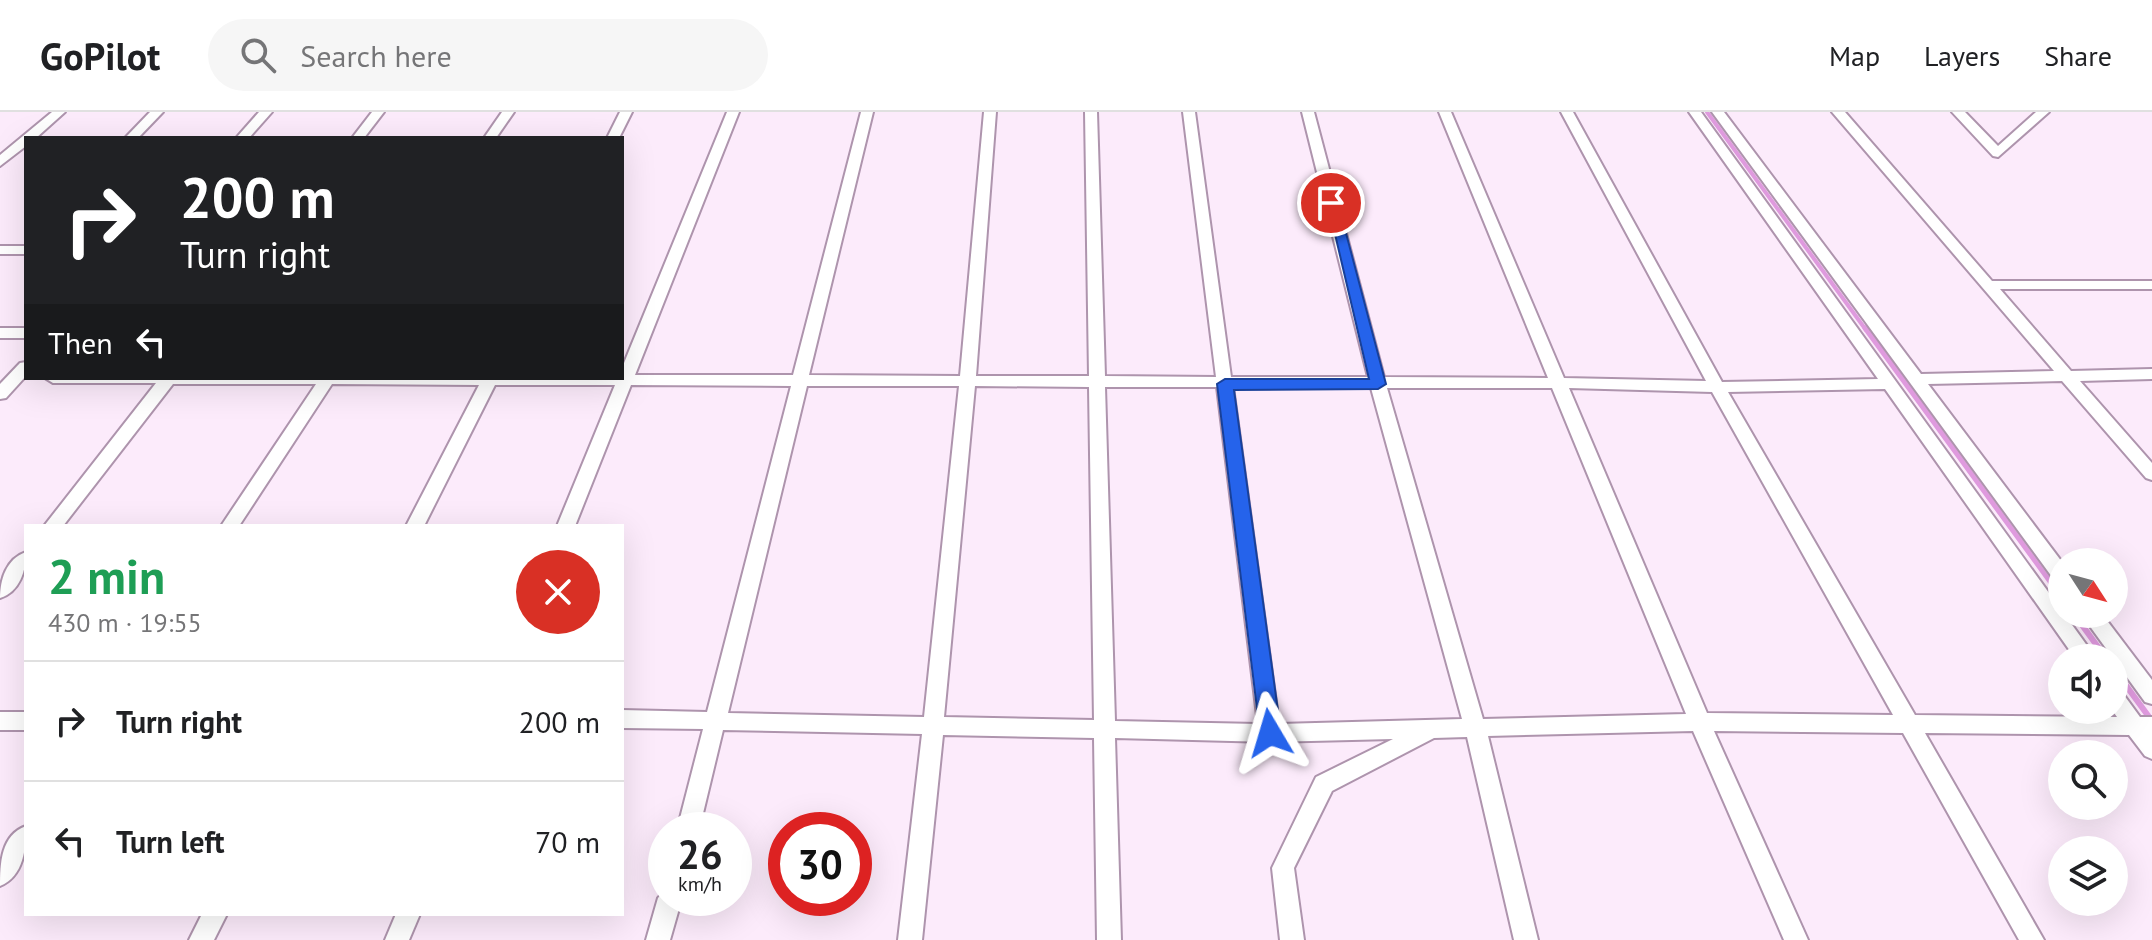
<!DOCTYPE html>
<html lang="en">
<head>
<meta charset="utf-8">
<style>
  body { margin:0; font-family:"PT Sans",sans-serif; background:#f6f6f6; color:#202124; height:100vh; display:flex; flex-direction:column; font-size:30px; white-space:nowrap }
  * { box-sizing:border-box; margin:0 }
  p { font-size:26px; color:#757577 }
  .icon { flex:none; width:44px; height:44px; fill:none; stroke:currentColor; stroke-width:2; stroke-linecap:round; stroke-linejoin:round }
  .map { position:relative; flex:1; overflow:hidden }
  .panel { position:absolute; left:24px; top:412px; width:600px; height:392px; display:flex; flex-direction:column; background:#fff; border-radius:0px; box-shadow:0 8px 32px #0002 }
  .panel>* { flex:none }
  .top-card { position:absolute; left:24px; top:24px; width:600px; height:244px; border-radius:0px; box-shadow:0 8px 32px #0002; background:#202124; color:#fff; overflow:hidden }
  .needle { width:52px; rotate:126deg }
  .controls { position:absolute; left:2048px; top:436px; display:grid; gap:16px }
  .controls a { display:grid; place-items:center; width:80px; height:80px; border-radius:50%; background:#fff; box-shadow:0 8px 32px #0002; font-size:40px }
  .speed { position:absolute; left:648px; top:700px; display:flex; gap:16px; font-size:40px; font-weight:700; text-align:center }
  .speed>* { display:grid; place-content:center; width:104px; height:104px; border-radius:50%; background:#fff; box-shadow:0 8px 32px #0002; line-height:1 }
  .speed small { font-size:20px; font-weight:400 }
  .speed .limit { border:12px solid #d22; background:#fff; color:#111 }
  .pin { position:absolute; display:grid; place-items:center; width:68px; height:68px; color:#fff; margin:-34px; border:4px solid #fff; border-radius:50%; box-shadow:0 2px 8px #0007 }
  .me { position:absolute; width:88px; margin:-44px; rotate:353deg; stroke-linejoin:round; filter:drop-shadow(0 0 6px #0008) }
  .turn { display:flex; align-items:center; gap:28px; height:168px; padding:0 24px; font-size:36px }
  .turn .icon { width:104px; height:104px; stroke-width:2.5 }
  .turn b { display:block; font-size:56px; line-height:68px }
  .then { display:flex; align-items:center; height:76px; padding:0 24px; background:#0003; gap:16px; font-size:30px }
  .round { display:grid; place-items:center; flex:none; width:84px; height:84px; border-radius:42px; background:#f6f6f6 }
  .head { display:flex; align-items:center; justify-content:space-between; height:136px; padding:0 24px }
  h1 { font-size:48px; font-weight:800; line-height:60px; color:#1e9e55 }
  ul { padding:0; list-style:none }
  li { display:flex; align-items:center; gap:24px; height:120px; padding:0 24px; border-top:2px solid #e0e0e0 }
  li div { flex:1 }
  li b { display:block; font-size:30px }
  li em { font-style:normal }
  header { display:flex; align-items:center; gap:48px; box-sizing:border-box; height:112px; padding:0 40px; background:#fff; border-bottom:2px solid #e0e0e0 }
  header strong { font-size:38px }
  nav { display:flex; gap:44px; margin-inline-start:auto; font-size:28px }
  .search { width:560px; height:72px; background:#f6f6f6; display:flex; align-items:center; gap:20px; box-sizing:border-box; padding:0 28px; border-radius:44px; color:#757577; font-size:30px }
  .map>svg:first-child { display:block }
</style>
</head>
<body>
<header>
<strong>GoPilot</strong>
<div class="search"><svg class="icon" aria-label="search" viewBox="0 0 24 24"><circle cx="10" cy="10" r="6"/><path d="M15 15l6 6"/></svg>Search here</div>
<nav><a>Map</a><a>Layers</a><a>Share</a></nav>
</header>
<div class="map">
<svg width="2152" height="828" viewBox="0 0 2152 828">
  <rect width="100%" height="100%" fill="#fcebfb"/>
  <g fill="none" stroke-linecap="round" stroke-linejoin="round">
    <path stroke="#df9ade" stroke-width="4" d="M1707 0 1866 218"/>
    <path stroke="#df9ade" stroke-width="5" d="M1865 216 2062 486"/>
    <g stroke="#df9ade" stroke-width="6">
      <path d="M2074 502 2106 546"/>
      <path d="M2114 557 2152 609"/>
    </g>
    <defs>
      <g id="minor">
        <path d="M52 0H65L36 26H26V34L0 54V43Z"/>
        <path d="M150 0H163L138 26H125Z"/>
        <path d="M259 0H272L249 26H236Z"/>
        <path d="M372 0H384L364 26H352Z"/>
        <path d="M502 0H514L496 26H484Z"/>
        <path d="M620 0H632L619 26H607Z"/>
        <path d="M727 0H739L635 263H793L861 0H873L809 263 960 264 984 0H996L976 264H1089L1085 0H1097L1105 264 1216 265 1183 0H1195L1231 265H1368L1302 0H1314L1384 265 1548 266 1439 0H1451L1564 266 1706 269 1561 0H1573L1722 270 1878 267 1689 0H1701L2096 546H2075L1885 277 1728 280 1915 603 2117 605 2112 598 2114 577 2121 579 2140 605H2152V647L2145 644 2129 623 1925 621 2044 828H2019L1903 621 1714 619 1808 828H1784L1693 619 1488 624 1538 828H1514L1467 625 1434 626 1332 679 1294 756 1304 828H1280L1272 756 1316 665 1393 627 1270 630 1115 626 1121 828H1097L1094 626 943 623 922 828H898L922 622 723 618 699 718H677L703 617 622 616V598L707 600 791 274 631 273 575 414H557L615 273H495L424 414H406L479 273 332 272 239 414H221L316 272H173L63 414H44L156 271H53L45 266H622V256ZM807 274H959L924 605 728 601ZM975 274 1089 275 1094 608 944 605ZM1105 275H1217L1258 612 1115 609ZM1233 275 1371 276 1462 607 1279 612ZM1387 276H1552L1686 602 1483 607ZM1569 276 1712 280 1893 603 1707 601Z"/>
        <path d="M1712 0H1724L1921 262 2054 259 1832 0H1845L1992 169H2152V177H2000L2071 259 2152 257V267L2080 269 2152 351V368L2146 366 2062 269 1928 272 2062 450V471L2055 469Z"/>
        <path d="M1952 0H1965L1998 34 2036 0H2049L1998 45 1993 44Z"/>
        <rect x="0" y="134" width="26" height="8"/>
        <rect x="0" y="216" width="26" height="10"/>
        <path d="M26 250V264L6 286 0 287V272L20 251Z"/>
        <path d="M26 440C26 458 20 480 0 486 0 468 6 447 26 440Z"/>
        <path d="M2081 502H2102L2152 568V592L2145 590Z"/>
        <rect x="0" y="600" width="26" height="18"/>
        <path d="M26 714C26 736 24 764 0 774 0 751 1 723 26 714Z"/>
        <path d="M666 777V786H682L670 828H646L658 786Z"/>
        <path d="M202 802H227L214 828H189Z"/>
        <path d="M396 802H420L409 828H385Z"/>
      </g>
    </defs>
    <use href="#minor" stroke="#ae94ad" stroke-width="4"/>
    <use href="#minor" fill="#fff" fill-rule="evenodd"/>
  </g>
  <path fill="#2563eb" stroke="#184099" stroke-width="2" d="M1327 88 1338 91 1386 272 1378 277 1234 278 1281 621 1278 628H1263L1260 621 1217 272 1225 267H1369Z"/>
</svg>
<div class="controls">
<a><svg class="needle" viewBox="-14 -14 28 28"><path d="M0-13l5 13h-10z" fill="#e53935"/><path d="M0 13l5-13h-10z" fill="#757577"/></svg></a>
<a><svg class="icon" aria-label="sound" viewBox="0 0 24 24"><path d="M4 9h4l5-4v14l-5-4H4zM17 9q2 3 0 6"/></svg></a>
<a><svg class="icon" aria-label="search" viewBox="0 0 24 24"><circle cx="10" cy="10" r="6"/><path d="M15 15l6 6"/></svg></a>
<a><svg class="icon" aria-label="layers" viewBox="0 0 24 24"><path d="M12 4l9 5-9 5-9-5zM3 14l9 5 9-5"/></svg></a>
</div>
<div class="speed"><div>26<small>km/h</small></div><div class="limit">30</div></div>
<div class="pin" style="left:1331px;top:91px;background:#d93025"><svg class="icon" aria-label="arrive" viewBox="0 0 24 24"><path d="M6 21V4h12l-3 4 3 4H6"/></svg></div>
<svg class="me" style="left:1270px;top:621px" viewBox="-20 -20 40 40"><path d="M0-17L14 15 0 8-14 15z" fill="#2563eb" stroke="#fff" stroke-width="4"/></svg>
<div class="top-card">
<div class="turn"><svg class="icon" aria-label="right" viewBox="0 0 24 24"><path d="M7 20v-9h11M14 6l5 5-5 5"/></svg><div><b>200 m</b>Turn right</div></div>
<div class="then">Then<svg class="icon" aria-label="left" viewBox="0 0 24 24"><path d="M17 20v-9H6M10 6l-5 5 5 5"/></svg></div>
</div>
<section class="panel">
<div class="head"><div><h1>2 min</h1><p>430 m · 19:55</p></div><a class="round" style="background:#d93025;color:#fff"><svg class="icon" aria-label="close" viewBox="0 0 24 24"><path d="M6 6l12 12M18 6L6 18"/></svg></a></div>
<ul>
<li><svg class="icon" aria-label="right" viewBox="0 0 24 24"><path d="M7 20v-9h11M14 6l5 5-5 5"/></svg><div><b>Turn right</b></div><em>200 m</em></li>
<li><svg class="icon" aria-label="left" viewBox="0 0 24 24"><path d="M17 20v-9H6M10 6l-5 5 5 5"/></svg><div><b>Turn left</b></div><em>70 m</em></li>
</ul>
</section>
</div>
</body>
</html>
